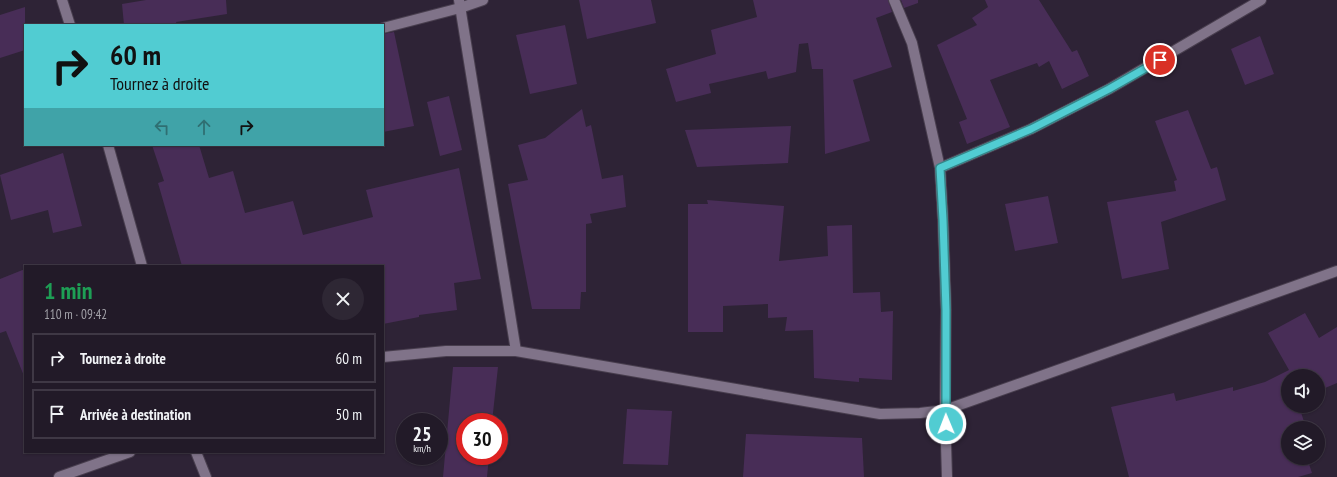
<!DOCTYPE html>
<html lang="fr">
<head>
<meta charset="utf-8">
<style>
  body { margin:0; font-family:"PT Sans Narrow",sans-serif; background:#2e2734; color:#f1f3f6; height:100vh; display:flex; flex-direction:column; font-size:15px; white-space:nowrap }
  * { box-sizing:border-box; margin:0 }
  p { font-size:13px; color:#a2a1a8 }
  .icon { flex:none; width:22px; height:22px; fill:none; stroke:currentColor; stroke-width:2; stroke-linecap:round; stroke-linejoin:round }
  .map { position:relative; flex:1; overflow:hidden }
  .drawer { position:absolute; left:24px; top:265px; width:360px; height:188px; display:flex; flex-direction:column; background:#221a28; border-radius:0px; box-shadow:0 1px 3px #0004,0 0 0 1px #3f3845 }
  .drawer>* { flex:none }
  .hud { position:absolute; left:24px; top:24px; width:360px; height:122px; border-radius:0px; box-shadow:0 1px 3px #0004,0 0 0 1px #3f3845; background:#51ccd2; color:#111; overflow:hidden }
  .controls { position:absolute; left:1281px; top:369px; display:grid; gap:8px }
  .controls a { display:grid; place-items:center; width:44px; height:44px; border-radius:50%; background:#221a28; box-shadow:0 1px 3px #0004,0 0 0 1px #3f3845; font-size:20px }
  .speed { position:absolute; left:396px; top:413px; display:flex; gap:8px; font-size:20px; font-weight:700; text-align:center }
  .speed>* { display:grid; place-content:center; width:52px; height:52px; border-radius:50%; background:#221a28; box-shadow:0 1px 3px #0004,0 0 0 1px #3f3845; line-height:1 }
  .speed small { font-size:10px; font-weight:400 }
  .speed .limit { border:6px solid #d22; background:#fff; color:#111 }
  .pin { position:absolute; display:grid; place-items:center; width:34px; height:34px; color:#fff; margin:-17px; border:2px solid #fff; border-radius:50%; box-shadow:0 1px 4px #0007 }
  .me { position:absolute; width:44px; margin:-22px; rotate:359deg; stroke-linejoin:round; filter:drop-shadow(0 0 3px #0008) }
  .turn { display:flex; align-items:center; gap:14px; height:84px; padding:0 20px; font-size:18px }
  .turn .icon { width:52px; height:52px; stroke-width:2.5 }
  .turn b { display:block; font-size:28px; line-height:34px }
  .lanes { display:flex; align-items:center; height:38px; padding:0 20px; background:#0003; justify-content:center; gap:20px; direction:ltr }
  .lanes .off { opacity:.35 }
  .round { display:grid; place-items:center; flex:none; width:42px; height:42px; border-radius:21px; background:#2e2734 }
  .summary { display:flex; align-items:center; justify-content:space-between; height:68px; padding:0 20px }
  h1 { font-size:24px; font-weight:800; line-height:30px; color:#1e9e55 }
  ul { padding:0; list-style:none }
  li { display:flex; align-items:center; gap:12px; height:50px; margin:0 8px 6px; padding:0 12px; border:2px solid #3f3845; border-radius:0px }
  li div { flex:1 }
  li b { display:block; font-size:15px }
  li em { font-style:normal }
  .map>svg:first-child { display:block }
</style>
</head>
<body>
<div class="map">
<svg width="1337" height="477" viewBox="0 0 1337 477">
  <rect width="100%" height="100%" fill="#2e2336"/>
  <g fill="#482d57">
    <path d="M146 0H226L227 14 176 22 177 25H124L122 4Z"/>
    <path d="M579 0H651L656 23 587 39Z"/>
    <path d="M753 0H888L892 12 876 18 892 67 853 80 870 141 825 154 823 69H812L808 43 799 44 796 72 768 79 766 71 709 84 711 93 676 102 666 69 716 54 711 30 757 17Z"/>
    <path d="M901 0H918V3L904 8Z"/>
    <path d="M985 0H1039L1072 52 1077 50 1089 76 1062 89 1049 61 1039 67 1037 63 990 80 1010 127 967 144 959 122 967 119 937 45 977 25 972 18 988 7Z"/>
    <path d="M25 7V50L0 58V15Z"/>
    <path d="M565 25 577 84 530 94 516 35Z"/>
    <path d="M394 32 414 126 383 132V34Z"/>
    <path d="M1260 36 1274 74 1245 85 1231 49Z"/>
    <path d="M449 96 462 150 440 156 427 102Z"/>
    <path d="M582 109 586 127 591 125 602 179 623 175 626 207 590 214 592 223 586 224V292H581L580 309H532L508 184 528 180 518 145 545 138Z"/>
    <path d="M1188 110 1211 169 1217 167 1226 200 1161 222 1169 269 1122 279 1107 202 1176 191 1174 181 1177 180 1155 121Z"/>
    <path d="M791 126 788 163 697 167 685 130Z"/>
    <path d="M152 145H199L209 178 233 171 245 213 293 201 303 235 373 217 366 190 459 168 481 279 454 283 457 310 419 315V317L383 324V266H182L158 183 164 181Z"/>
    <path d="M63 153 82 226 53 233 48 210 11 220 0 175Z"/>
    <path d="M1048 196 1058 243 1015 251 1005 204Z"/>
    <path d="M707 200 784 206 779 261 828 256 827 226 852 225 853 293 880 292 881 312 893 311 892 380 859 378V382L814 378 813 330 785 331 787 317 768 318V304L723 306V332H688V204H708Z"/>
    <path d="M25 269V375L24 376 6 331 0 333V279Z"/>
    <path d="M1305 313 1319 338 1337 327V383L1318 391V376H1288V406H1299L1306 428H1288V458H1307L1312 473 1298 477H1129L1111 407 1174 393 1176 401 1233 387V391L1265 382 1289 370 1268 333Z"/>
    <path d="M453 367H498L492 422H465V456H489L487 477H443Z"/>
    <path d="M627 409 672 411 668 465 623 464Z"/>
    <path d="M746 434 862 438 864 477H743Z"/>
  </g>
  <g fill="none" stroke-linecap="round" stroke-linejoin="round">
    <defs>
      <g id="minor">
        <path d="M62 0 70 25"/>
        <path d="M459 0 516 351"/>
        <path d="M894 0 912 43 940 168 943 220 946 310 945 410 947 477"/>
        <path d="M383 28 460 8 483 0"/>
        <path d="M108 145 142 266"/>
        <path d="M940 168 1031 129 1109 89 1261 0"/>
        <path d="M383 357 446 351H516L880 414 920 413 945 410 1337 271"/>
        <path d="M196 452 206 477"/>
        <path d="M59 477 130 452"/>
      </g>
    </defs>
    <use href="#minor" stroke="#483e4e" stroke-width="12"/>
    <use href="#minor" stroke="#807389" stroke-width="10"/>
  </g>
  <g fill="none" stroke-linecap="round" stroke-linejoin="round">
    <defs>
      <path id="route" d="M946 424V310L943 220 940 168 1031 129 1109 89 1160 60"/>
    </defs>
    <use href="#route" stroke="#358588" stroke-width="10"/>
    <use href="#route" stroke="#51ccd2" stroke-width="7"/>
  </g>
</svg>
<div class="controls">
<a><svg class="icon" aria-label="sound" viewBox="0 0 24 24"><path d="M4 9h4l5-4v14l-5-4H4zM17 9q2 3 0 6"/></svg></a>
<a><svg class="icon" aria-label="layers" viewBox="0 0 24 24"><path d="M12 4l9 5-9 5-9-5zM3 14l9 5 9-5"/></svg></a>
</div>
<div class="speed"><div>25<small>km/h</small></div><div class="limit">30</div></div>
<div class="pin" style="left:1160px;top:60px;background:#d93025"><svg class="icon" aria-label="arrive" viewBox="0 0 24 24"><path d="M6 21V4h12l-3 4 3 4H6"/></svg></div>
<svg class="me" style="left:946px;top:424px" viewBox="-20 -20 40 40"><circle r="17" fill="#51ccd2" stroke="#fff" stroke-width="3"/><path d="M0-11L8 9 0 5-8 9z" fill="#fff"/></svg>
<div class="hud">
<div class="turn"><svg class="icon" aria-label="right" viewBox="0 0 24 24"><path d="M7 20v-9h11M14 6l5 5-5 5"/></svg><div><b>60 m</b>Tournez à droite</div></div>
<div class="lanes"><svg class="icon off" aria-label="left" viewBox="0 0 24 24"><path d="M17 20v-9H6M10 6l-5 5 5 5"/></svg><svg class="icon off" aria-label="ahead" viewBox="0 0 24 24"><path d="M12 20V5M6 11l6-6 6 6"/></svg><svg class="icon" aria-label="right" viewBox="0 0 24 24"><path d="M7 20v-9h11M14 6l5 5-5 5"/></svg></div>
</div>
<section class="drawer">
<div class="summary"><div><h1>1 min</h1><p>110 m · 09:42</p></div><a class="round"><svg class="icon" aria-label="close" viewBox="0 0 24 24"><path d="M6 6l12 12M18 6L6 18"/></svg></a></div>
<ul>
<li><svg class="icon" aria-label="right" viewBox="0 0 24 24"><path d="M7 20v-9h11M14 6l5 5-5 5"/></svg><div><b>Tournez à droite</b></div><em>60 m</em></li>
<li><svg class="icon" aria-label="arrive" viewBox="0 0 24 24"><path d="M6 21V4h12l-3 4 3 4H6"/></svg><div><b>Arrivée à destination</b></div><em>50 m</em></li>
</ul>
</section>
</div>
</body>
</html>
